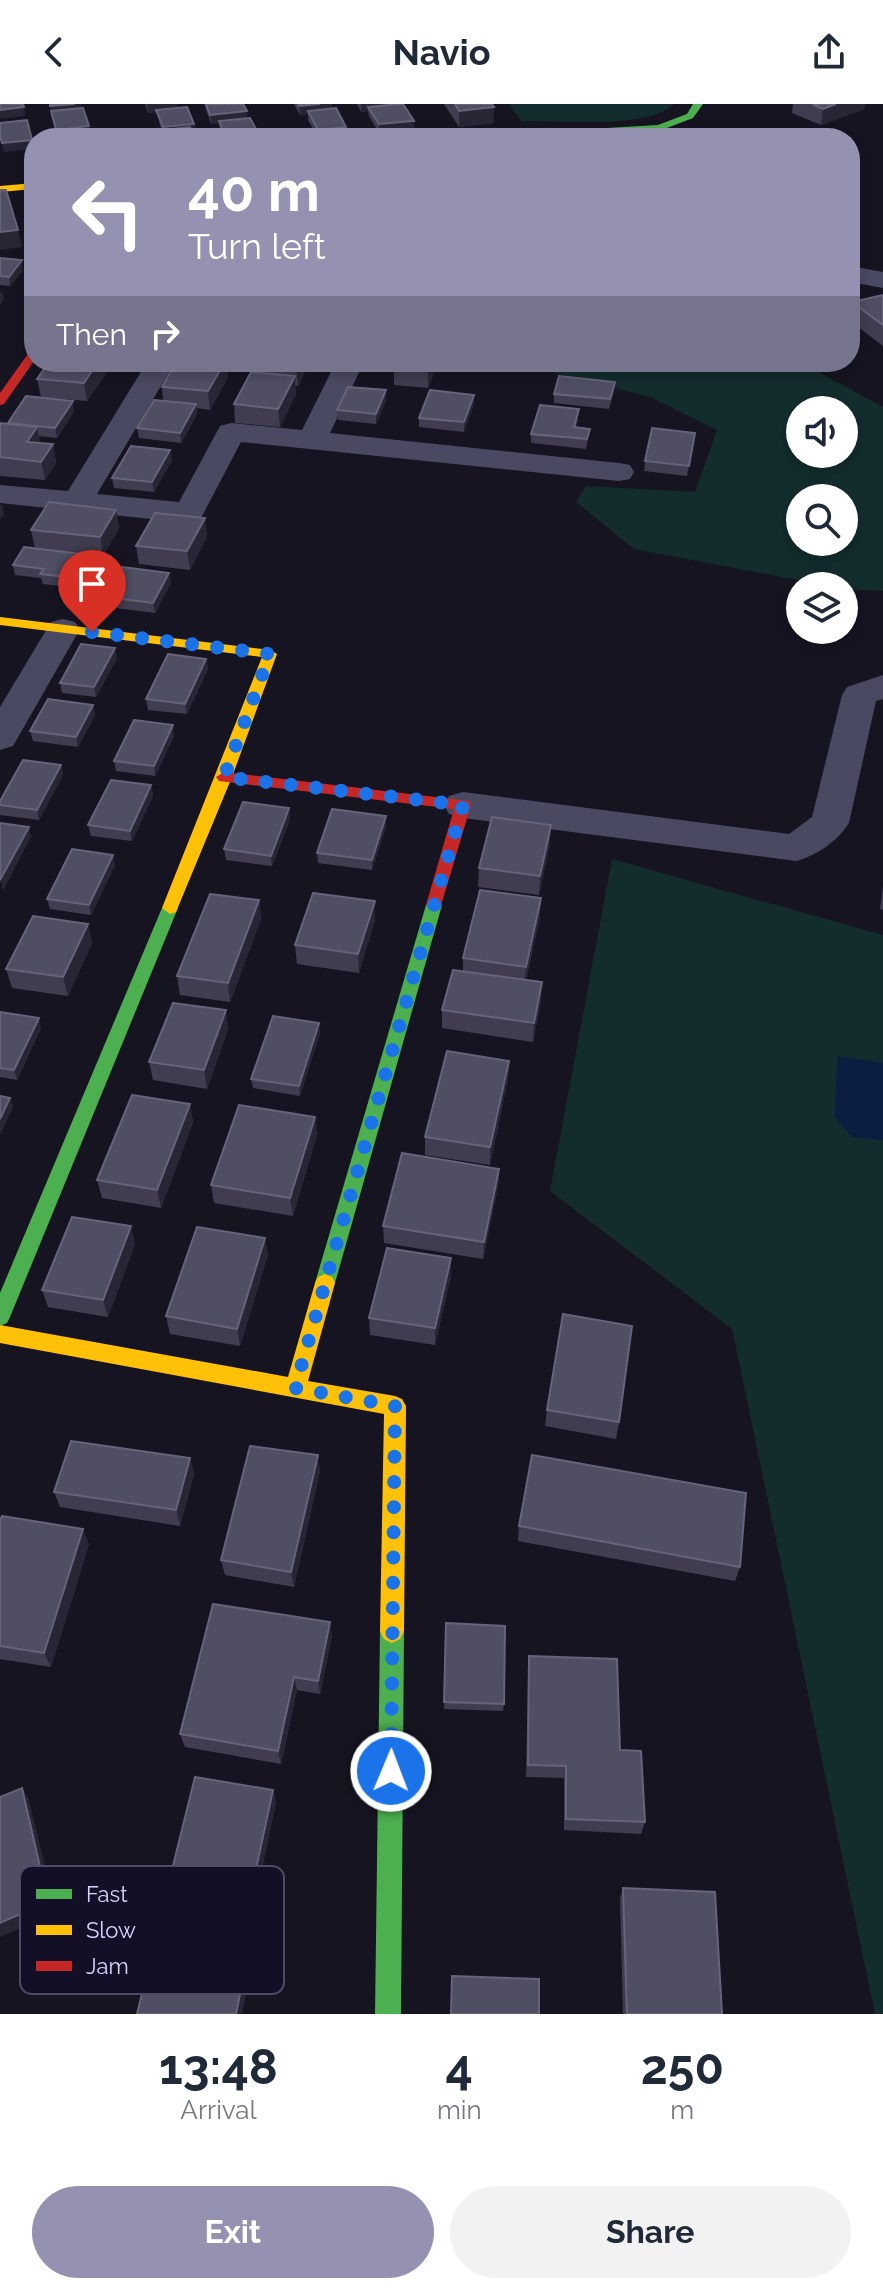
<!DOCTYPE html>
<html lang="en">
<head>
<meta charset="utf-8">
<style>
  body { margin:0; font-family:Raleway,sans-serif; background:#f2f2f3; color:#1f2937; height:100vh; display:flex; flex-direction:column; font-size:30px; white-space:nowrap }
  * { box-sizing:border-box; margin:0 }
  p { font-size:26px; color:#747a83 }
  .icon { flex:none; width:44px; height:44px; fill:none; stroke:currentColor; stroke-width:2; stroke-linecap:round; stroke-linejoin:round }
  .map { position:relative; height:1910px; overflow:hidden }
  .details { display:flex; flex-direction:column; background:#fff; flex:1 }
  .details>* { flex:none }
  .hud { position:absolute; left:24px; top:24px; width:836px; height:244px; border-radius:32px; box-shadow:0 4px 12px #0003; background:#9591b1; color:#fff; overflow:hidden }
  .tools { position:absolute; left:786px; top:292px; display:grid; gap:16px }
  .tools a { display:grid; place-items:center; width:72px; height:72px; border-radius:50%; background:#fff; box-shadow:0 4px 12px #0003; font-size:40px }
  .pin { position:absolute; display:grid; place-items:center; width:68px; height:68px; color:#fff; margin:-82px -34px; border-radius:50% 50% 50% 0; rotate:-45deg; box-shadow:0 0 8px #0007 }
  .pin .icon { rotate:45deg }
  .me { position:absolute; width:88px; margin:-44px; rotate:1deg; stroke-linejoin:round; filter:drop-shadow(0 0 6px #0008) }
  .turn { display:flex; align-items:center; gap:28px; height:168px; padding:0 32px; font-size:36px }
  .turn .icon { width:104px; height:104px; stroke-width:2.5 }
  .turn b { display:block; font-size:56px; line-height:68px }
  .then { display:flex; align-items:center; height:76px; padding:0 32px; background:#0003; gap:16px; font-size:30px }
  .eta { display:flex; justify-content:space-evenly; align-items:center; height:136px; text-align:center }
  .eta b { font-size:48px; font-weight:700; line-height:56px }
  .primary-button { display:flex; gap:16px; margin-top:auto; padding:16px 32px }
  .primary-button a { flex:1; height:92px; border-radius:48px; background:#9591b1; color:#fff; font-size:32px; font-weight:700; line-height:92px; text-align:center }
  .primary-button a+a { background:#f2f2f3; color:#1f2937 }
  header { display:flex; justify-content:space-between; align-items:center; height:104px; padding:0 32px; background:#fff; font-size:36px; font-weight:700 }
  .map>svg:first-child { display:block }
</style>
</head>
<body>
<header><svg class="icon" aria-label="back" viewBox="0 0 24 24"><path d="M15 5l-7 7 7 7"/></svg>Navio<svg class="icon" aria-label="share" viewBox="0 0 24 24"><path d="M12 15V3M7 8l5-5 5 5M5 13v7h14v-7"/></svg></header>
<div class="map">
<svg width="883" height="1910" viewBox="0 0 883 1910">
  <rect width="100%" height="100%" fill="#161421"/>
  <g fill="#132c2d" fill-rule="evenodd">
    <path d="M509 0H674C646 26 559 16 521 17Z"/>
    <path d="M524 258H800L883 303V487L844 485V482H830L634 445 576 398 586 382 695 388 717 326 650 293 524 261ZM800 306H844V350H800ZM800 394H844V438H800Z"/>
    <path d="M612 755 883 831V1910H875L732 1225 550 1087Z"/>
  </g>
  <path fill="#0b1e41" d="M838 952 883 959V1036L852 1033 834 1013Z"/>
  <g fill="none" stroke-linecap="round" stroke-linejoin="round">
    <g fill="#4a4962" fill-rule="evenodd">
      <path d="M850 162 883 168V184L850 178Z"/>
      <path d="M147 258H175L97 390 179 398 220 322 231 319 302 326 336 258H364L330 329 619 359 630 361 634 368 630 375 619 377 241 338 200 416 189 419 0 399V381L68 387Z"/>
      <path d="M63 515 75 518 80 525 13 642 0 646V603L51 518Z"/>
      <path d="M883 571V595L876 597 849 719C838 737 816 752 796 757L463 714 449 710 444 701 449 692 463 688 789 730 812 713 842 591 847 583Z"/>
    </g>
    <g fill="#4caf50" fill-rule="evenodd">
      <path d="M693 0H703L693 14 659 27 482 34 487 31 658 21 687 10Z"/>
      <path d="M434 795 442 801 335 1179 332 1185 325 1188 318 1185 315 1179 426 801Z"/>
      <path d="M170 798 178 804 10 1213 7 1219 0 1222V1189L162 804Z"/>
      <path d="M392 1515 400 1519 404 1527 401 1910H375L380 1527 384 1519Z"/>
    </g>
    <g fill="#ffc107" fill-rule="evenodd">
      <path d="M34 79V85L0 88V82Z"/>
      <path d="M0 513 270 546 277 550 232 673 176 808 170 810 162 804 262 553 0 521Z"/>
      <path d="M325 1170 332 1173 335 1179 308 1277 395 1292 402 1295 406 1302 404 1527 400 1535 392 1539 384 1535 380 1527 384 1310 0 1239V1221L288 1273 315 1179 318 1173Z"/>
    </g>
    <g fill="#c62828" fill-rule="evenodd">
      <path d="M34 246V257L4 300 0 301V289L30 247Z"/>
      <path d="M224 668 469 697 471 701 440 805 434 807 426 801 454 705 219 677 216 673Z"/>
    </g>
  </g>
  <g fill="#403d50">
    <path d="M145 0H177L178 4 194 20 195 28 192 29 195 34H163L157 8 148 9Z"/>
    <path d="M204 0H243L247 14 257 27 270 34H223L220 26 219 19 211 20Z"/>
    <path d="M294 0H332V5L346 32 318 34 308 16V10L300 11Z"/>
    <path d="M357 0H393L414 17V26L379 29 369 12 368 7 361 8Z"/>
    <path d="M444 0H492L494 19 459 23Z"/>
    <path d="M793 0H865L864 5 821 21 792 9Z"/>
    <path d="M0 154 23 166 10 182 0 181Z"/>
    <path d="M883 191V242L850 217 852 198Z"/>
    <path d="M49 258H108L109 265 87 297 41 293 37 275Z"/>
    <path d="M176 258H238L235 263 227 262 228 273 210 306 197 304V310L181 339 139 334 137 324 163 297 162 283Z"/>
    <path d="M310 258 298 282H295L296 290 280 323 235 319 234 300 254 268 253 260Z"/>
    <path d="M396 258H438L428 284 394 281V263Z"/>
    <path d="M615 278 614 287 609 305 554 299V290Z"/>
    <path d="M474 291V300L464 328 419 323V314Z"/>
    <path d="M386 296 376 320 338 316 337 306Z"/>
    <path d="M74 307 57 334 39 332 40 339 53 340 56 359 45 376 0 372V319L8 320Z"/>
    <path d="M578 314 576 323 590 325 586 345 531 339V330Z"/>
    <path d="M693 338 687 372 644 367 645 357Z"/>
    <path d="M172 356 154 388 114 384 112 374Z"/>
    <path d="M116 406 119 424 103 452 49 446 99 462 85 485 43 480 41 474 15 471 13 461 35 445 31 426Z"/>
    <path d="M205 414 207 433 190 466 139 460 136 442Z"/>
    <path d="M171 479 155 509 107 503 105 493Z"/>
    <path d="M117 554 96 593 62 589 60 579Z"/>
    <path d="M206 555 208 565 187 610 148 606 146 595Z"/>
    <path d="M93 601 95 611 78 643 33 637 30 627Z"/>
    <path d="M174 632 155 672 116 667 114 657Z"/>
    <path d="M61 661 63 671 39 716 0 711V697Z"/>
    <path d="M151 681 153 692 132 737 91 732 88 721Z"/>
    <path d="M386 712V723L372 766 318 759 317 749Z"/>
    <path d="M290 715 272 762 226 756 224 745Z"/>
    <path d="M550 740 539 791 478 783 479 764Z"/>
    <path d="M115 761 91 811 50 805 47 795Z"/>
    <path d="M883 783V806L880 805Z"/>
    <path d="M259 796 261 815 230 898 180 891 177 872Z"/>
    <path d="M375 797V816L359 869 297 860 295 841Z"/>
    <path d="M540 813 526 876 541 897 533 938 442 924V906L463 867V854Z"/>
    <path d="M92 839 68 892 12 884 6 865Z"/>
    <path d="M0 908 41 924 17 976 0 973Z"/>
    <path d="M228 925 207 985 153 976 149 958Z"/>
    <path d="M320 929 300 992 253 984 251 975Z"/>
    <path d="M509 957 508 975 490 1061 425 1051V1033Z"/>
    <path d="M190 1000 193 1018 161 1104 102 1094 97 1076Z"/>
    <path d="M315 1013 317 1031 293 1112 214 1099 211 1081Z"/>
    <path d="M499 1065 498 1083 483 1155 384 1139 383 1122Z"/>
    <path d="M135 1140 108 1213 48 1203 42 1186Z"/>
    <path d="M268 1151 240 1242 170 1230 166 1212Z"/>
    <path d="M451 1172 435 1241 370 1231 369 1214Z"/>
    <path d="M547 1306 619 1318 616 1335 545 1322Z"/>
    <path d="M190 1354 194 1370 180 1422 60 1403 54 1388Z"/>
    <path d="M320 1367 294 1483 225 1471 221 1456Z"/>
    <path d="M0 1417 89 1440 51 1563 0 1555Z"/>
    <path d="M519 1422 740 1463 735 1477 518 1437Z"/>
    <path d="M446 1519 504 1600 503 1607 444 1605Z"/>
    <path d="M332 1532 320 1590 297 1586 281 1660 185 1643 180 1630Z"/>
    <path d="M529 1552 645 1718 641 1730 564 1726V1674L526 1673 528 1566Z"/>
    <path d="M273 1686 276 1698 249 1826 169 1813 163 1802Z"/>
    <path d="M623 1784 722 1910H623L620 1794Z"/>
  </g>
  <g fill="#282635">
    <path d="M81 0 83 8 52 11 50 2Z"/>
    <path d="M147 0H177L178 6 148 9Z"/>
    <path d="M320 0H332V7H308V10L300 11 299 2Z"/>
    <path d="M361 0H393V4L368 3V7L361 8Z"/>
    <path d="M836 0H865L864 5 821 21 823 5Z"/>
    <path d="M24 3 25 12 0 15V6Z"/>
    <path d="M494 3V19L459 23V7Z"/>
    <path d="M247 7V16L211 20 210 11Z"/>
    <path d="M414 17V26L379 29V20Z"/>
    <path d="M194 20 195 28 164 32 163 23Z"/>
    <path d="M89 22 91 31 57 34 56 26Z"/>
    <path d="M346 23V32L318 34V26Z"/>
    <path d="M244 27 245 34H225L224 29Z"/>
    <path d="M32 36 34 45 4 48 2 39Z"/>
    <path d="M18 126 22 143 0 146V128Z"/>
    <path d="M22 156 23 166 10 182 9 173Z"/>
    <path d="M2 187 4 196 0 201V189Z"/>
    <path d="M98 258H107L109 265 87 297 84 279Z"/>
    <path d="M225 258H227L228 273 210 306 208 287Z"/>
    <path d="M299 258H310L298 282 296 264Z"/>
    <path d="M431 258H438L428 284V266Z"/>
    <path d="M295 272 296 290 280 323 278 305Z"/>
    <path d="M386 286V296L376 320V310Z"/>
    <path d="M474 291V300L464 328V318Z"/>
    <path d="M73 297 74 307 57 334 55 324Z"/>
    <path d="M196 300 197 310 181 339 180 329Z"/>
    <path d="M37 323 41 342 27 338Z"/>
    <path d="M53 340 56 359 45 376 41 358Z"/>
    <path d="M170 346 172 356 154 388 152 378Z"/>
    <path d="M2 400 4 410 0 416V402Z"/>
    <path d="M116 406 119 424 103 452 100 433Z"/>
    <path d="M205 414 207 433 190 466 187 447Z"/>
    <path d="M97 452 99 462 85 485 83 475Z"/>
    <path d="M169 469 171 479 155 509 153 499Z"/>
    <path d="M115 544 117 554 96 593 94 583Z"/>
    <path d="M206 555 208 565 187 610 185 600Z"/>
    <path d="M93 601 95 611 78 643 76 633Z"/>
    <path d="M173 621 174 632 155 672 154 662Z"/>
    <path d="M61 661 63 671 39 716 37 706Z"/>
    <path d="M151 681 153 692 132 737 130 727Z"/>
    <path d="M289 704 290 715 272 762 271 752Z"/>
    <path d="M386 712V723L372 766V756Z"/>
    <path d="M551 721 550 740 539 791 540 772Z"/>
    <path d="M29 723 31 733 3 787 0 776Z"/>
    <path d="M113 751 115 761 91 811 89 801Z"/>
    <path d="M541 794 540 813 524 882 526 863Z"/>
    <path d="M259 796 261 815 230 898 228 879Z"/>
    <path d="M375 797V816L359 869 358 850Z"/>
    <path d="M88 820 92 839 68 892 63 873Z"/>
    <path d="M542 878 541 897 533 938 534 919Z"/>
    <path d="M226 906 228 925 207 985 204 966Z"/>
    <path d="M39 914 41 924 17 976 14 966Z"/>
    <path d="M319 919 320 929 300 992 299 982Z"/>
    <path d="M509 957 508 975 490 1061V1043Z"/>
    <path d="M10 994 13 1003 0 1032V1015Z"/>
    <path d="M190 1000 193 1018 161 1104 157 1086Z"/>
    <path d="M315 1013 317 1031 293 1112 290 1094Z"/>
    <path d="M499 1065 498 1083 483 1155 484 1138Z"/>
    <path d="M131 1122 135 1140 108 1213 103 1196Z"/>
    <path d="M265 1134 268 1151 240 1242 237 1225Z"/>
    <path d="M451 1154V1172L435 1241V1224Z"/>
    <path d="M318 1351 320 1367 294 1483 291 1468Z"/>
    <path d="M190 1354 194 1370 180 1422 176 1406Z"/>
    <path d="M83 1425 89 1440 51 1563 44 1549Z"/>
    <path d="M330 1518 332 1532 320 1590 318 1577Z"/>
    <path d="M294 1573 297 1586 281 1660 278 1647Z"/>
    <path d="M22 1684 29 1696 56 1809 0 1833V1819Z"/>
    <path d="M273 1686 276 1698 249 1826 245 1816Z"/>
    <path d="M246 1861 250 1870 242 1910H236Z"/>
  </g>
  <g fill="#504e63" stroke="#66637b" stroke-width="2">
    <path d="M0 0H23L24 3 0 6Z"/>
    <path d="M50 0H75L50 2Z"/>
    <path d="M206 0H243L247 7 210 11Z"/>
    <path d="M298 0H320L299 2Z"/>
    <path d="M399 0H403L414 17 379 20 368 3Z"/>
    <path d="M455 0H492L494 3 459 7Z"/>
    <path d="M812 0H836L823 5Z"/>
    <path d="M187 3 194 20 163 23 156 6Z"/>
    <path d="M83 4 89 22 56 26 51 7Z"/>
    <path d="M336 4 346 23 318 26 308 7Z"/>
    <path d="M250 14 257 27 266 26 270 34H247L244 27 224 29 219 17Z"/>
    <path d="M27 16 32 36 2 39 0 32V19Z"/>
    <path d="M190 23 195 34H165L162 26Z"/>
    <path d="M94 27 97 34H65L63 30Z"/>
    <path d="M0 86H6L18 126 0 128Z"/>
    <path d="M0 154 22 156 9 173 0 172Z"/>
    <path d="M883 191V221L852 198Z"/>
    <path d="M49 258H98L84 279 37 275Z"/>
    <path d="M176 258H225L208 287 162 283Z"/>
    <path d="M254 258H299L296 264 253 260Z"/>
    <path d="M396 258H431L428 266 394 263Z"/>
    <path d="M251 268 295 272 278 305 234 300Z"/>
    <path d="M559 272 615 278 610 295 554 290Z"/>
    <path d="M348 283 386 286 376 310 337 306Z"/>
    <path d="M430 286 474 291 464 318 419 314Z"/>
    <path d="M26 292 73 297 55 324 8 319Z"/>
    <path d="M154 296 196 300 180 329 137 324Z"/>
    <path d="M540 301 579 305 574 323 590 325 587 335 531 330Z"/>
    <path d="M0 319 37 323 27 338 53 340 41 358 0 353Z"/>
    <path d="M652 324 695 329 689 362 645 357Z"/>
    <path d="M131 342 170 346 152 378 112 374Z"/>
    <path d="M49 398 116 406 100 433 31 426Z"/>
    <path d="M155 409 205 414 187 447 136 442Z"/>
    <path d="M24 443 97 452 83 475 40 470 44 465 13 461Z"/>
    <path d="M122 463 169 469 153 499 105 493Z"/>
    <path d="M81 540 115 544 94 583 60 579Z"/>
    <path d="M168 550 206 555 185 600 146 595Z"/>
    <path d="M48 595 93 601 76 633 30 627Z"/>
    <path d="M134 616 173 621 154 662 114 657Z"/>
    <path d="M23 656 61 661 37 706 0 701V697Z"/>
    <path d="M111 676 151 681 130 727 88 721Z"/>
    <path d="M243 698 289 704 271 752 224 745Z"/>
    <path d="M332 705 386 712 372 756 317 749Z"/>
    <path d="M492 713 551 721 540 772 479 764Z"/>
    <path d="M0 719 29 723 0 776Z"/>
    <path d="M72 745 113 751 89 801 47 795Z"/>
    <path d="M480 786 541 794 526 863 463 854Z"/>
    <path d="M313 789 375 797 358 850 295 841Z"/>
    <path d="M210 790 259 796 228 879 177 872Z"/>
    <path d="M33 812 88 820 63 873 6 865Z"/>
    <path d="M453 866 542 878 534 919 442 906Z"/>
    <path d="M173 899 226 906 204 966 149 958Z"/>
    <path d="M0 908 39 914 14 966 0 964Z"/>
    <path d="M273 912 319 919 299 982 251 975Z"/>
    <path d="M447 947 509 957 490 1043 425 1033Z"/>
    <path d="M132 991 190 1000 157 1086 97 1076Z"/>
    <path d="M0 992 10 994 0 1015Z"/>
    <path d="M239 1001 315 1013 290 1094 211 1081Z"/>
    <path d="M402 1049 499 1065 484 1138 383 1122Z"/>
    <path d="M72 1113 131 1122 103 1196 42 1186Z"/>
    <path d="M197 1123 265 1134 237 1225 166 1212Z"/>
    <path d="M387 1144 451 1154 435 1224 369 1214Z"/>
    <path d="M563 1210 632 1222 619 1318 547 1306Z"/>
    <path d="M71 1337 190 1354 176 1406 54 1388Z"/>
    <path d="M250 1342 318 1351 291 1468 221 1456Z"/>
    <path d="M532 1351 746 1389 740 1463 519 1422Z"/>
    <path d="M2 1412 83 1425 44 1549 0 1542V1417Z"/>
    <path d="M213 1500 330 1518 318 1577 294 1573 278 1647 180 1630Z"/>
    <path d="M446 1519 505 1522 504 1600 444 1598Z"/>
    <path d="M529 1552 617 1555 620 1646 641 1647 645 1718 566 1715V1662L528 1661Z"/>
    <path d="M195 1673 273 1686 245 1816 163 1802Z"/>
    <path d="M22 1684 48 1798 0 1819V1693Z"/>
    <path d="M623 1784 715 1788 722 1910H627Z"/>
    <path d="M153 1844 246 1861 236 1910H137Z"/>
    <path d="M452 1872 539 1875V1910H451Z"/>
  </g>
  <g fill="none" stroke-linecap="round" stroke-linejoin="round">
    <path stroke="#1a73e8" stroke-width="14" stroke-dasharray="0 25.2" d="M92 528 270 550 224 673 463 701 295 1284 395 1302 391 1667"/>
  </g>
  <rect x="20" y="1762" width="264" height="128" rx="12" fill="#130f26" stroke="#4e4a67" stroke-width="2"/>
  <rect x="36" y="1785" width="36" height="10" fill="#4caf50"/>
  <rect x="36" y="1821" width="36" height="10" fill="#ffc107"/>
  <rect x="36" y="1857" width="36" height="10" fill="#c62828"/>
  <g font-size="22" fill="#d9d4ff">
    <text x="86" y="1798">Fast</text>
    <text x="86" y="1834">Slow</text>
    <text x="86" y="1870">Jam</text>
  </g>
</svg>
<div class="tools">
<a><svg class="icon" aria-label="sound" viewBox="0 0 24 24"><path d="M4 9h4l5-4v14l-5-4H4zM17 9q2 3 0 6"/></svg></a>
<a><svg class="icon" aria-label="search" viewBox="0 0 24 24"><circle cx="10" cy="10" r="6"/><path d="M15 15l6 6"/></svg></a>
<a><svg class="icon" aria-label="layers" viewBox="0 0 24 24"><path d="M12 4l9 5-9 5-9-5zM3 14l9 5 9-5"/></svg></a>
</div>
<div class="pin" style="left:92px;top:528px;background:#d93025"><svg class="icon" aria-label="arrive" viewBox="0 0 24 24"><path d="M6 21V4h12l-3 4 3 4H6"/></svg></div>
<svg class="me" style="left:391px;top:1667px" viewBox="-20 -20 40 40"><circle r="17" fill="#1a73e8" stroke="#fff" stroke-width="3"/><path d="M0-11L8 9 0 5-8 9z" fill="#fff"/></svg>
<div class="hud">
<div class="turn"><svg class="icon" aria-label="left" viewBox="0 0 24 24"><path d="M17 20v-9H6M10 6l-5 5 5 5"/></svg><div><b>40 m</b>Turn left</div></div>
<div class="then">Then<svg class="icon" aria-label="right" viewBox="0 0 24 24"><path d="M7 20v-9h11M14 6l5 5-5 5"/></svg></div>
</div>
</div>
<section class="details">
<div class="eta">
<div><b>13:48</b><p>Arrival</p></div>
<div><b>4</b><p>min</p></div>
<div><b>250</b><p>m</p></div>
</div>
<div class="primary-button"><a>Exit</a><a>Share</a></div>
</section>
</body>
</html>
